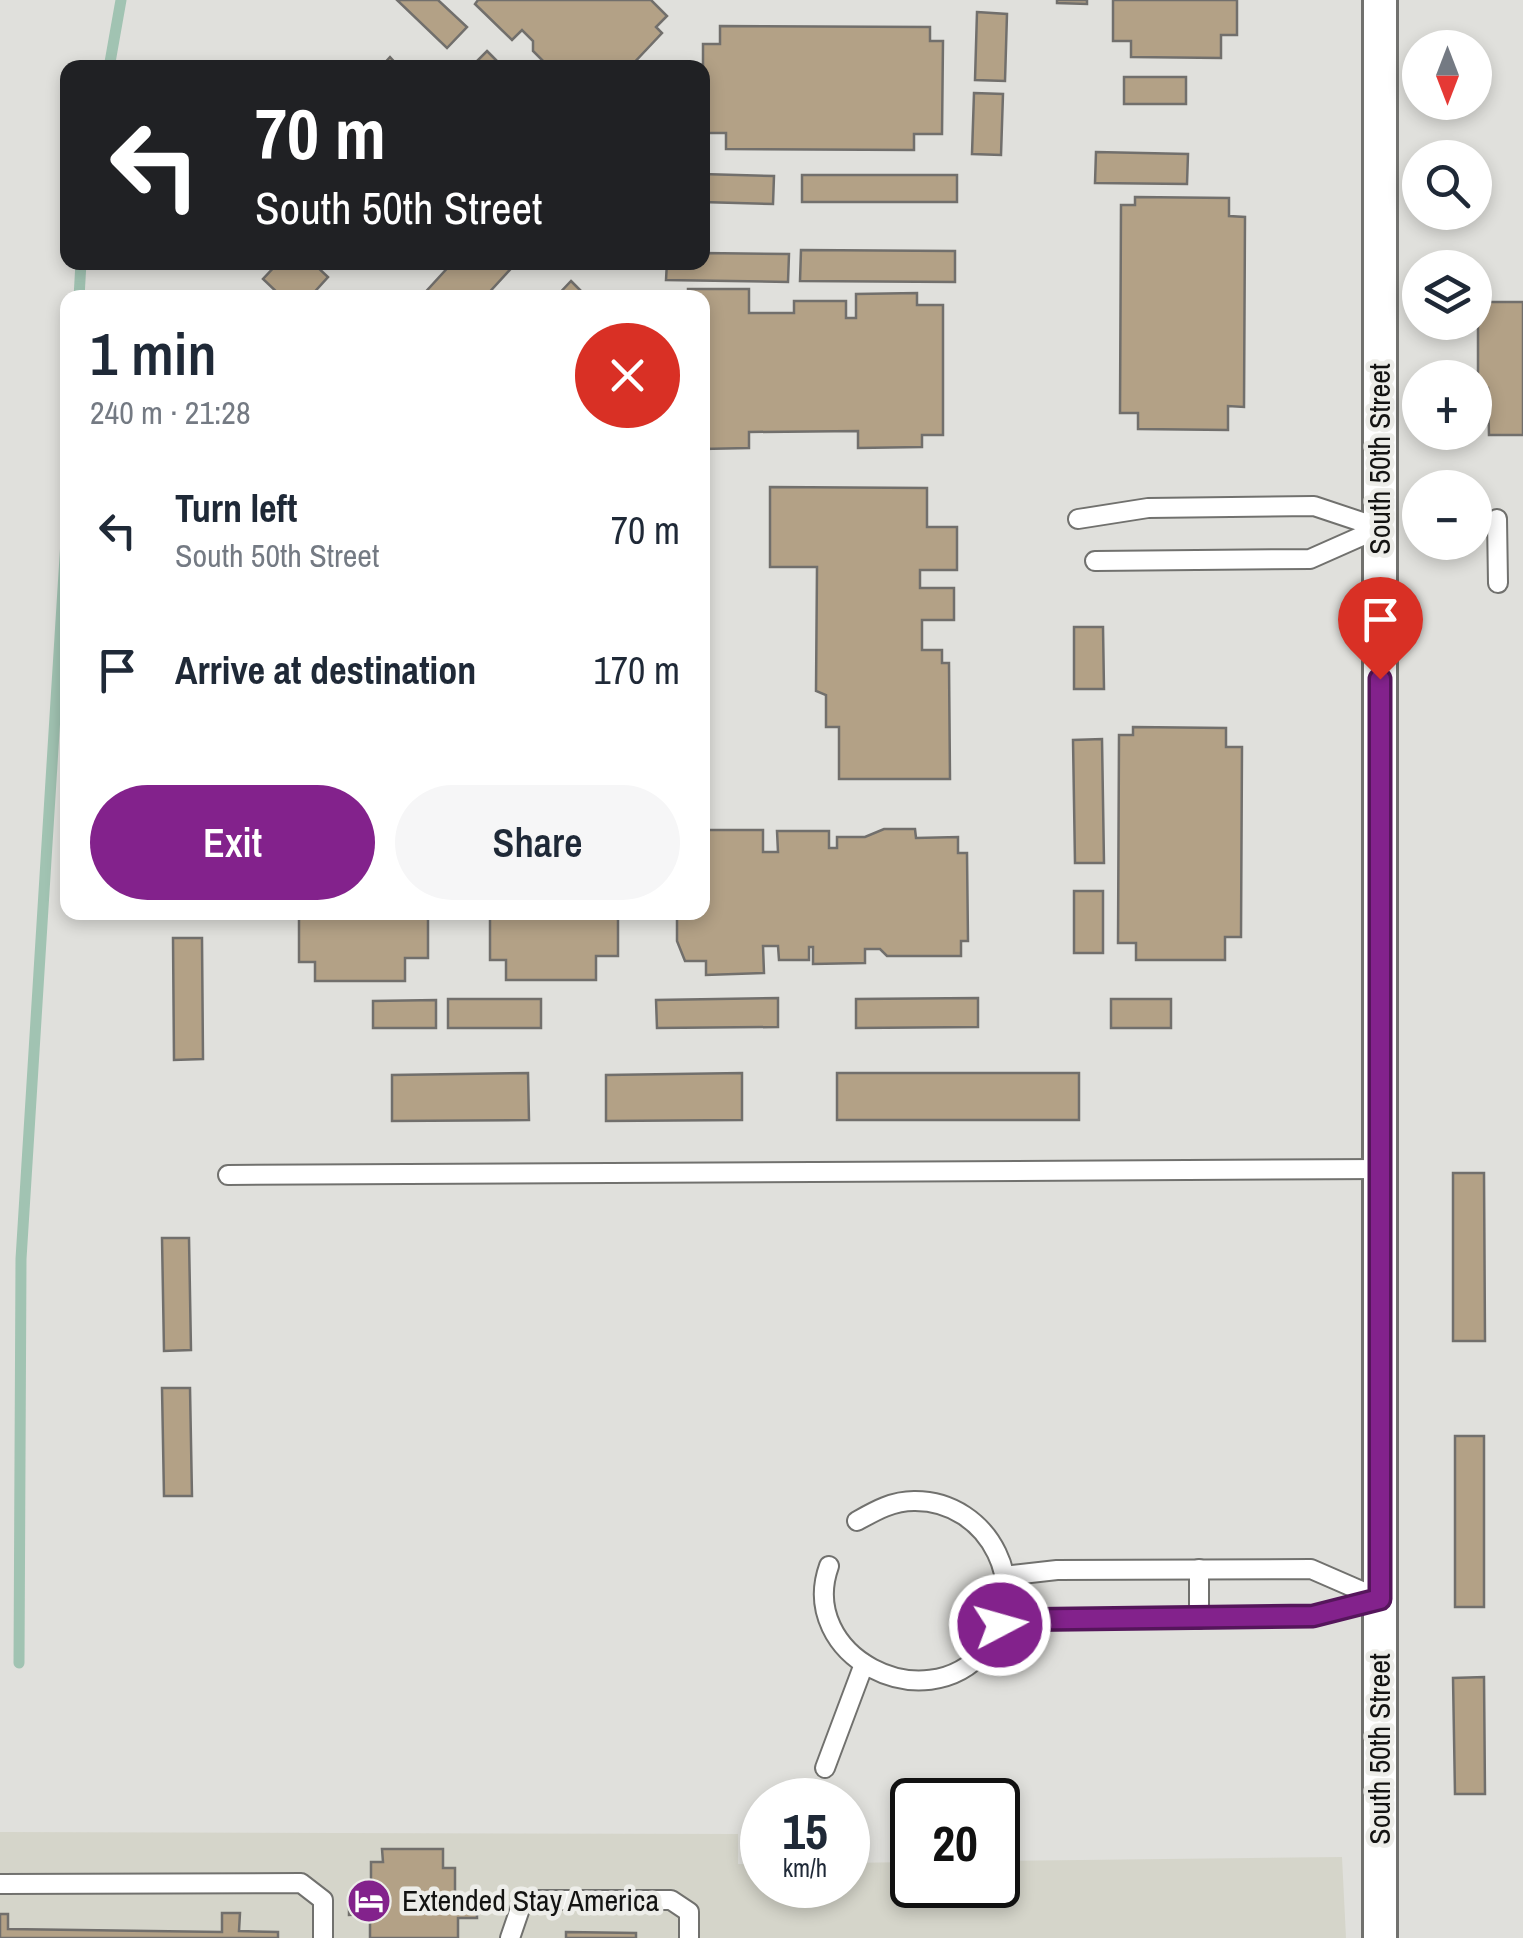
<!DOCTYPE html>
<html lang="en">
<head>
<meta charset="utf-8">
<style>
  body { margin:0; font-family:"Archivo Narrow",sans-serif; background:#f6f6f7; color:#1f2937; height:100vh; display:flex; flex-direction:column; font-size:38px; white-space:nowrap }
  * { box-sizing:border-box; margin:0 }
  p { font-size:32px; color:#747a83 }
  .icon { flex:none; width:55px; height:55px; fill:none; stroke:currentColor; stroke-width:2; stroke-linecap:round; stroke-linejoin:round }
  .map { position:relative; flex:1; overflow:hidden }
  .side { position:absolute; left:60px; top:290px; width:650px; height:630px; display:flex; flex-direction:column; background:#fff; border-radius:20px; box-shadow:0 5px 15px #0003 }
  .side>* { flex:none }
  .guide { position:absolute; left:60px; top:60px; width:650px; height:210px; border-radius:20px; box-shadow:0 5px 15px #0003; background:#202124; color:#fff; overflow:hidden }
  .needle { width:65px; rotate:180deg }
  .fabs { position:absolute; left:1402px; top:30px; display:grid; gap:20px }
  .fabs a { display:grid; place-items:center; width:90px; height:90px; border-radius:50%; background:#fff; box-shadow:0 5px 15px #0003; font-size:50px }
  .speed { position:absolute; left:740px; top:1778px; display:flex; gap:20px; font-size:50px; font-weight:700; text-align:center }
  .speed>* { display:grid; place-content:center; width:130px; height:130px; border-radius:50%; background:#fff; box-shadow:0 5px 15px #0003; line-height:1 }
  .speed small { font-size:25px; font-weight:400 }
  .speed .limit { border:5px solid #111; border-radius:15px; background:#fff; color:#111 }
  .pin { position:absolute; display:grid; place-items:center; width:85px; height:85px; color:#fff; margin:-102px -42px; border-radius:50% 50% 50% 0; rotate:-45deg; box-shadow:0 0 10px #0007 }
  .pin .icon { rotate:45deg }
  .me { position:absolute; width:110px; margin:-55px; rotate:84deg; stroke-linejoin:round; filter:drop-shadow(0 0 8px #0008) }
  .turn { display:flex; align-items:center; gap:35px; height:210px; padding:0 30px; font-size:45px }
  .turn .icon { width:130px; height:130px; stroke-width:2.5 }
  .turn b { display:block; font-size:70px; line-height:85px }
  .round { display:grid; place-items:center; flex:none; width:105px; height:105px; border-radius:52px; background:#f6f6f7 }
  .overview { display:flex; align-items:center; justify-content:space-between; height:170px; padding:0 30px }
  h1 { font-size:60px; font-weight:600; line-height:75px }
  .cta { display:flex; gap:20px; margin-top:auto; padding:20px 30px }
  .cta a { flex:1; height:115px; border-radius:60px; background:#83228c; color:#fff; font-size:40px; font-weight:600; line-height:115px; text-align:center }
  .cta a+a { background:#f6f6f7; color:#1f2937 }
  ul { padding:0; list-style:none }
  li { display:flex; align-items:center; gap:30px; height:140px; padding:0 30px }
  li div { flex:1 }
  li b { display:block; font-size:38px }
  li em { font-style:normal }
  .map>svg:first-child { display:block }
</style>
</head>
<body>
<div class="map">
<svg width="1523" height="1938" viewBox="0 0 1523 1938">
  <rect width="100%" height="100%" fill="#e0e0dc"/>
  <path fill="#d5d5ca" d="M0 1832 738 1834V1864H762V1885H848V1863L912 1862V1885H998V1861L1342 1857 1346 1938H0Z"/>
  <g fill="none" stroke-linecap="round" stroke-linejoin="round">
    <g stroke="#a1c3b2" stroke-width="11">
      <path d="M109 68 121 0"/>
      <path d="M79 298 81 262"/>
      <path d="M19 1663 21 1259 68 509"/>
    </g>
  </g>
  <g fill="#b3a186" stroke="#716f6c" stroke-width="2.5">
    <path d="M397 0H438L467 27 447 48Z"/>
    <path d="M478 0H651L667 16 656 27 662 33 629 68H550L533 51V41L522 30 512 40 475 4Z"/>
    <path d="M1057 0H1087V4L1057 3Z"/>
    <path d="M1113 0H1237V35H1221V58L1131 57V41H1113Z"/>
    <path d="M977 12 1007 14 1005 81 975 80Z"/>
    <path d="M720 26 930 27V41H943L942 134H914V150L726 149V133H703V44H720Z"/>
    <path d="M487 51 504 68H470Z"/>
    <path d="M390 57 400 68H380Z"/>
    <rect x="1124" y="77" width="62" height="27"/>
    <path d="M974 93 1003 94 1001 155 972 154Z"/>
    <path d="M1096 152 1188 154 1187 184 1095 183Z"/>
    <path d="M702 174 774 176 773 204 702 202Z"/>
    <rect x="802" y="175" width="155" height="27"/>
    <path d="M1135 197 1229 198V216L1245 217 1244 407 1228 406V430L1138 429V413H1120L1121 205H1135Z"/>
    <path d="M801 250 955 251V282L800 281Z"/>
    <path d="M702 253 789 254 788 282 666 280 667 262H702Z"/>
    <path d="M279 262H312L328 277 309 298H283L263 279Z"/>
    <path d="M453 262H517L484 298H420Z"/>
    <path d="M571 281 588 298H555Z"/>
    <path d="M688 289H749V313H794V301H846V318H856V294L917 293V305H943V435H922V447L858 448V431L749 432V448L702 449V298H688Z"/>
    <path d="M1478 302H1523V435H1489L1488 388H1478Z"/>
    <path d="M770 487 927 488V527H957V570H920V588H954V620H922V650H942V663H949L950 779H839V727H826V695L816 691 817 567H770Z"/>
    <path d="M1074 627H1103L1104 689H1074Z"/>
    <path d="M1133 727 1226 728V747H1242L1241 937H1225V960H1136V943H1118L1119 735H1133Z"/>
    <path d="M1102 739 1104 863H1075L1073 740Z"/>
    <path d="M884 829H915L916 838 958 837V853H967L968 941H961V956H887L880 949H865V963L813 964V947H809V960H779L778 946H763L764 973 706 975V961H685L677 941V912H702V830H763V852H778L777 831H829V848H837V837H865Z"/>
    <rect x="1074" y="891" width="29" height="62"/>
    <path d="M299 912H428V958H405V981H315V962H299Z"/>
    <path d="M490 912H618V956H596V980H506V960H490Z"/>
    <path d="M173 938H202L203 1059 174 1060Z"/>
    <path d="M778 998V1027L657 1028 656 1000Z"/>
    <path d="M978 998V1027L856 1028V999Z"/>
    <rect x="448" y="999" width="93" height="29"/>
    <rect x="1111" y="999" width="60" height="29"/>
    <path d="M436 1000V1028H373V1001Z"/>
    <path d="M528 1073 529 1120 392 1121V1075Z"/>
    <path d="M742 1073V1120L606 1121V1075Z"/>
    <rect x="837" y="1073" width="242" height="47"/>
    <path d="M1453 1173H1484L1485 1341H1453Z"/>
    <path d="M162 1238H189L191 1350 164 1351Z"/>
    <path d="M162 1388H190L192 1496H164Z"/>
    <rect x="1455" y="1436" width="29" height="171"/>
    <path d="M1484 1677 1485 1794H1455L1453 1678Z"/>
    <path d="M382 1849H443V1868H455V1900H477V1918H458V1938H370V1914L349 1915V1897H371V1862H383Z"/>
    <path d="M222 1913H240L239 1931 278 1932V1938H0V1914H8V1929L222 1932Z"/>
    <path d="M566 1932 636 1933V1938H566Z"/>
  </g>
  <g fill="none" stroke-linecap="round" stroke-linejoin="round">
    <defs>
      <g id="service">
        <path d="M1078 519 1148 508 1314 506 1380 528"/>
        <path d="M1497 519 1498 583"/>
        <path d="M1095 561 1310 559 1380 528"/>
        <path d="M228 1175 1382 1169"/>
        <path d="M829 1566C797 1655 924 1722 985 1650 1035 1591 990 1500 914 1501 892 1501 875 1511 857 1521"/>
        <path d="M1199 1569V1619"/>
        <path d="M1001 1620 1313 1616 1380 1599 1311 1569 1057 1570 1004 1576"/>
        <path d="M825 1768 864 1664"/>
        <path d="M0 1884 301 1883 323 1900V1938"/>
        <path d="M510 1938 523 1900H671L689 1912V1938"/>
      </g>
      <path id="minor" d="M1380 0V1938"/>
    </defs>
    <use href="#service" stroke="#71716e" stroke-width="22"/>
    <use href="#minor" stroke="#71716e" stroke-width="38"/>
    <use href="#service" stroke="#fff" stroke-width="18"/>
    <use href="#minor" stroke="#fff" stroke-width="32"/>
  </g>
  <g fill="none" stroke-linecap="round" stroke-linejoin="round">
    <defs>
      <path id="route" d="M1000 1625 1001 1620 1313 1616 1380 1599V679"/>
    </defs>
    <use href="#route" stroke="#55165b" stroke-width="25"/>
    <use href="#route" stroke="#83228c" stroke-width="18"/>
  </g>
  <defs>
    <symbol id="hotel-disc" viewBox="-11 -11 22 22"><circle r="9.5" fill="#83228c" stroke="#edede9"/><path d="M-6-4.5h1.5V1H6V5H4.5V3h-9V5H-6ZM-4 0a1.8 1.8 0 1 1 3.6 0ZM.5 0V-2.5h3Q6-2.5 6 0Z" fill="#fff"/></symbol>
  </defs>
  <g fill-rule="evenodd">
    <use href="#hotel-disc" x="344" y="1876" width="50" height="50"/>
  </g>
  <g text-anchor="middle" stroke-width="9" stroke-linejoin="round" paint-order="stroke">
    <g font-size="30" fill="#131312" stroke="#edede9">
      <text transform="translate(1380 459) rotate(-90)" y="10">South 50th Street</text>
      <text transform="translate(1380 1749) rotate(-90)" y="10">South 50th Street</text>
    </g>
    <g font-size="30" fill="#131312" stroke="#edede9" text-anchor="start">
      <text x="402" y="1911">Extended Stay America</text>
    </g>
  </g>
</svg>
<div class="fabs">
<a><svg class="needle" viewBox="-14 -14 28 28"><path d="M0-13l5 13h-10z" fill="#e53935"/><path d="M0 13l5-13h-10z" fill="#747a83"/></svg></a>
<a><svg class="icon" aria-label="search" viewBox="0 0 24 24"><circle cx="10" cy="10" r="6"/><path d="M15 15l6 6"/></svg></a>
<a><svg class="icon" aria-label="layers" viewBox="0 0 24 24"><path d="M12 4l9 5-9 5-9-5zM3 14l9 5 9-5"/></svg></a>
<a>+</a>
<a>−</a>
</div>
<div class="speed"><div>15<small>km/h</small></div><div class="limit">20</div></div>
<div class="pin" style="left:1380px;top:679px;background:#d93025"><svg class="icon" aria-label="arrive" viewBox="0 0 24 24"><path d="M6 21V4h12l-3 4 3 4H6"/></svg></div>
<svg class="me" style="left:1000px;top:1625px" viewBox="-20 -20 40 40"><circle r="17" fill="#83228c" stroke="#fff" stroke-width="3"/><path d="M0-11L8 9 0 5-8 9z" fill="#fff"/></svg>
<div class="guide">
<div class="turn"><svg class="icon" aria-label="left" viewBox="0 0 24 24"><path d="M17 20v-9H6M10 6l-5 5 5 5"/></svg><div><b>70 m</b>South 50th Street</div></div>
</div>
<section class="side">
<div class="overview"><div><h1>1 min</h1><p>240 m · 21:28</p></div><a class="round" style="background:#d93025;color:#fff"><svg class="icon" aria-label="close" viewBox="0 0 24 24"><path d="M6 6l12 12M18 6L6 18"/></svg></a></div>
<ul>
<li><svg class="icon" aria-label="left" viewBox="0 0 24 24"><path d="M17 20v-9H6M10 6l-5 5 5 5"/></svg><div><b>Turn left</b><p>South 50th Street</p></div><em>70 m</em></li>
<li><svg class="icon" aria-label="arrive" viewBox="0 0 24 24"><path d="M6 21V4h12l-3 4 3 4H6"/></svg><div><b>Arrive at destination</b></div><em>170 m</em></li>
</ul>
<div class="cta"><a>Exit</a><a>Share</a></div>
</section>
</div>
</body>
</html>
